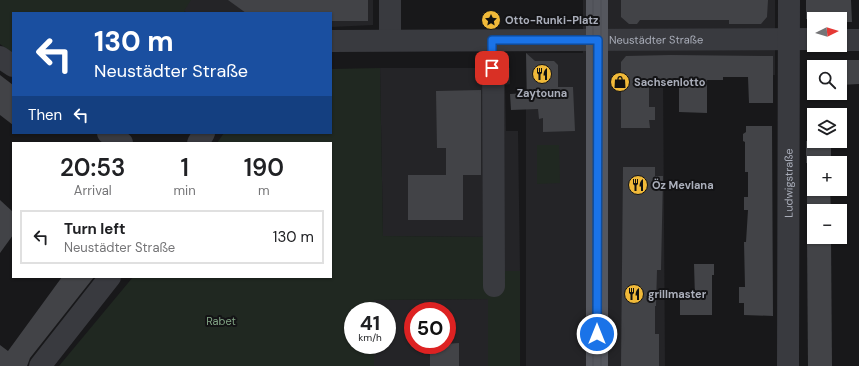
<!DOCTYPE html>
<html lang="en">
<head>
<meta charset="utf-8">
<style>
  body { margin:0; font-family:"DM Sans",sans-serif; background:#f6f6f6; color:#202124; height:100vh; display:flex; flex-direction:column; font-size:15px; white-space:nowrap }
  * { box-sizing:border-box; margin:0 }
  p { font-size:13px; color:#757577 }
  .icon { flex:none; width:22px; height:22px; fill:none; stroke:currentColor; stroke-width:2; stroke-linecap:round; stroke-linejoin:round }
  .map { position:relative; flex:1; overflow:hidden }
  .panel { position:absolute; left:12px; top:142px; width:320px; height:136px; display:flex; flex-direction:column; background:#fff; border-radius:0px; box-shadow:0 1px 3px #0004 }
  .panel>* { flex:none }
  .top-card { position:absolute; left:12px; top:12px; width:320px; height:122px; border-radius:0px; box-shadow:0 1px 3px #0004; background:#1a4fa0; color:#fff; overflow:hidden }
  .needle { width:26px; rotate:85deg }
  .fabs { position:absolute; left:807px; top:12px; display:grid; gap:8px }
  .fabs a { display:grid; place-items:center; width:40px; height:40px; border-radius:0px; background:#fff; box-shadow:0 1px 3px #0004; font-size:20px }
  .speed { position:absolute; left:344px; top:302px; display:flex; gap:8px; font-size:20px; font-weight:700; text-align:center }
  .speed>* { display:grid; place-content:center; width:52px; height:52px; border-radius:50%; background:#fff; box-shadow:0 1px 3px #0004; line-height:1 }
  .speed small { font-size:10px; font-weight:400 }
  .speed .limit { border:6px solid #d22; background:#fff; color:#111 }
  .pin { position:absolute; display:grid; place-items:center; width:34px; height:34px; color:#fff; margin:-17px; border-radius:8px; box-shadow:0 2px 6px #0006 }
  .me { position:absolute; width:44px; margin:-22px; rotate:0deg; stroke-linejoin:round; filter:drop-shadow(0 0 3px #0008) }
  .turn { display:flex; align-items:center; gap:14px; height:84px; padding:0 16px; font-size:18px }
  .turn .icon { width:52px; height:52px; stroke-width:2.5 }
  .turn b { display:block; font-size:28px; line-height:34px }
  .then { display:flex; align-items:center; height:38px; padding:0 16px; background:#0003; gap:8px; font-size:15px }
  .eta { display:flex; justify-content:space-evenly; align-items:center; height:68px; text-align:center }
  .eta b { font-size:24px; font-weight:600; line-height:28px }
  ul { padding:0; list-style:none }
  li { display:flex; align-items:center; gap:12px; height:54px; margin:0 8px 6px; padding:0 8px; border:2px solid #e0e0e0; border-radius:0px }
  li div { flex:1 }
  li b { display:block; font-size:15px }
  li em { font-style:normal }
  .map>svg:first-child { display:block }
</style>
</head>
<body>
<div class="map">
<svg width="859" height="366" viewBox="0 0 859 366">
  <rect width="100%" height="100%" fill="#18181a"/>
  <g fill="#242427" fill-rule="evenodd">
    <path d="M172 0H373V25L331 27V13H187L171 2Z"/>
    <path d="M583 0H775V75H663L665 366H526V53H583Z"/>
    <path d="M380 68H510V84L505 85 506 131H518L520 271H490V237L383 236Z"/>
    <path d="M488 299V366H374V345H387V311H373V300ZM413 311H447V345H413Z"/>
  </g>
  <g fill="#202821">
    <path d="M0 0H191L184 11 187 13H13V53L0 44Z"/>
    <path d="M380 68 383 236 490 237V271H520V366H488V299L374 300 373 311H353V345H374V366H59L133 277H331V143H217L224 133H331V69Z"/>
    <path d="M537 145H559L560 183 537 184Z"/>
  </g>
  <g fill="#424347">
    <path d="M228 0H368V21H331V13H246Z"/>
    <path d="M621 0H768L767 17 761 24H729V20H640L637 24H629L621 17Z"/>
    <path d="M806 0H851L852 22H840V19H806Z"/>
    <path d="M526 53 535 61H554L558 65V87H573L575 131 543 132V118L539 119 538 109 511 110 510 94 527 93Z"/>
    <path d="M671 55 773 56V103H749L748 77H723V80H707V113L679 112V83L649 84V107H655V120H649L650 128H621V62L626 56Z"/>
    <path d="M840 60H859V84L840 85Z"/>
    <path d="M0 75 13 85V125L0 115Z"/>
    <path d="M481 90V175H463V220H408V175H446V148H437L436 91Z"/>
    <path d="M746 126H772L773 316 744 315V303H739V287H745L744 242H746L748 210H744V197H748V172H745V142L743 141V134L746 132Z"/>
    <rect x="806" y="141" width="25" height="22"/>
    <path d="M623 167H655V176H663L661 270H657L656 306H655V334H659V366H621Z"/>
    <path d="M807 189H830L831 211H807Z"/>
    <path d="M0 200 13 212V235L0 253Z"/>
    <path d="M807 237H831L832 366H808Z"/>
    <path d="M694 264H714V275H712V315H680V298H695Z"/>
    <path d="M62 277H94L30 358 27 366H0V345L8 351Z"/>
    <path d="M459 343V366H430V345Z"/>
  </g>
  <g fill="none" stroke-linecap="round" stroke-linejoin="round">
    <g stroke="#393a3f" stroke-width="22">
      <path d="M390 0V40"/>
      <path d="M493 40 494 286"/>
      <path d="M840 40H859"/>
      <path id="s1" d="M331 41 814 39"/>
      <path d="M0 57 13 66"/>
      <path d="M108 133 122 143"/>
      <path d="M198 143 204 133"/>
      <path d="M40 366 110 277"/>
      <path id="s2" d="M788 366 789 0"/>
    </g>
    <path stroke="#55575e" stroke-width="22" d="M597 366V0"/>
    <g stroke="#4c4e54" stroke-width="1">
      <path d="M593 366V0"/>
      <path d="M601 366V0"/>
    </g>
  </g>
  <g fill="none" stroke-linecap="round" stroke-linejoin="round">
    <defs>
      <path id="route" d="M492 68V40H598L597 334"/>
    </defs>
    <use href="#route" stroke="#114b97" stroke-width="10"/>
    <use href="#route" stroke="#1a73e8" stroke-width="7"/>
  </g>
  <defs>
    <symbol id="sight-disc" viewBox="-11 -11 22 22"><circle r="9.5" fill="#f0b939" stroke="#131315"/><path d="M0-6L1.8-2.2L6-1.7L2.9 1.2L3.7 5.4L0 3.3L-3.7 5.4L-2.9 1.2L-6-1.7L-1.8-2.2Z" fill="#111"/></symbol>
    <symbol id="restaurant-disc" viewBox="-11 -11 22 22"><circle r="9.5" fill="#f0b939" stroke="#131315"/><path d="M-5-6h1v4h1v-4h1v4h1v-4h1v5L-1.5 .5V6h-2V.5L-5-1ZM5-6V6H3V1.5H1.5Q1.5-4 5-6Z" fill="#111"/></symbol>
    <symbol id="shop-disc" viewBox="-11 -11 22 22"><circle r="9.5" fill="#f0b939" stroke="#131315"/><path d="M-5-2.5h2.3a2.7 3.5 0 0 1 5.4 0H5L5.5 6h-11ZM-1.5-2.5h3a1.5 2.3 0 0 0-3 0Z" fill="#111"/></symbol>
  </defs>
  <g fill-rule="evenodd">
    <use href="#sight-disc" x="480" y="9" width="22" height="22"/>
    <use href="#restaurant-disc" x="531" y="63" width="22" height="22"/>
    <use href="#shop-disc" x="609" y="71" width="22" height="22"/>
    <use href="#restaurant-disc" x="627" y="174" width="22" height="22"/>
    <use href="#restaurant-disc" x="623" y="283" width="22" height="22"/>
  </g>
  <g text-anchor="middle" stroke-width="4" stroke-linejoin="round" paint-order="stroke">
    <g font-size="11" font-weight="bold" fill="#aaaeba" stroke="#131315" text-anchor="start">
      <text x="505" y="24">Otto-Runki-Platz</text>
      <text x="634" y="86">Sachsenlotto</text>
      <text x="542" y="97" text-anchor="middle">Zaytouna</text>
      <text x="652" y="189">Öz Mevlana</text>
      <text x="648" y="298">grillmaster</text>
    </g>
    <g font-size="11" fill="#aaaeba" stroke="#131315">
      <text dy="4" stroke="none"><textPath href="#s1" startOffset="325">Neustädter Straße</textPath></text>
      <text dy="4" stroke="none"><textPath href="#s2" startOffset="183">Ludwigstraße</textPath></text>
    </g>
    <g font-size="11" fill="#82a485" stroke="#131315">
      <text x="221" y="325">Rabet</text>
    </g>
  </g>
</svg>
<div class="fabs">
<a><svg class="needle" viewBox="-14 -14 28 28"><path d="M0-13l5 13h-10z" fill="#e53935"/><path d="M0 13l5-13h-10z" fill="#757577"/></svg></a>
<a><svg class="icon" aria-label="search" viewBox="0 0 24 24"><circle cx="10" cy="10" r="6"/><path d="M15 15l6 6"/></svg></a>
<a><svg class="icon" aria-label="layers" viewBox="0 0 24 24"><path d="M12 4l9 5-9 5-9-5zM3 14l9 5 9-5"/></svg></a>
<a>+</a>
<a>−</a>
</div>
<div class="speed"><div>41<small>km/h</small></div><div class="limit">50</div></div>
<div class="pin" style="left:492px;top:68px;background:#d93025"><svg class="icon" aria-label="arrive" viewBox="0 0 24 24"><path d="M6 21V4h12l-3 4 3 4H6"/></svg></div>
<svg class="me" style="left:597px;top:334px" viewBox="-20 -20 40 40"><circle r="17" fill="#1a73e8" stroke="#fff" stroke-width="3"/><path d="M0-11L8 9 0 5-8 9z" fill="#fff"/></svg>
<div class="top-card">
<div class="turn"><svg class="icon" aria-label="left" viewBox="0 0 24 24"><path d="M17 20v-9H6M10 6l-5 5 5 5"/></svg><div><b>130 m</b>Neustädter Straße</div></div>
<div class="then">Then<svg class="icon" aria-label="left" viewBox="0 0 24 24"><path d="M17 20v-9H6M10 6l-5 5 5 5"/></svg></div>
</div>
<section class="panel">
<div class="eta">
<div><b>20:53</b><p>Arrival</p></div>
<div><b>1</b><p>min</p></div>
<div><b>190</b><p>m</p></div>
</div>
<ul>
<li><svg class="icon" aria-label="left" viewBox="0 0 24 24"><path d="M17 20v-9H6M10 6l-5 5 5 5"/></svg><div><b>Turn left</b><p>Neustädter Straße</p></div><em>130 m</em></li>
</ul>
</section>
</div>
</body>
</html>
